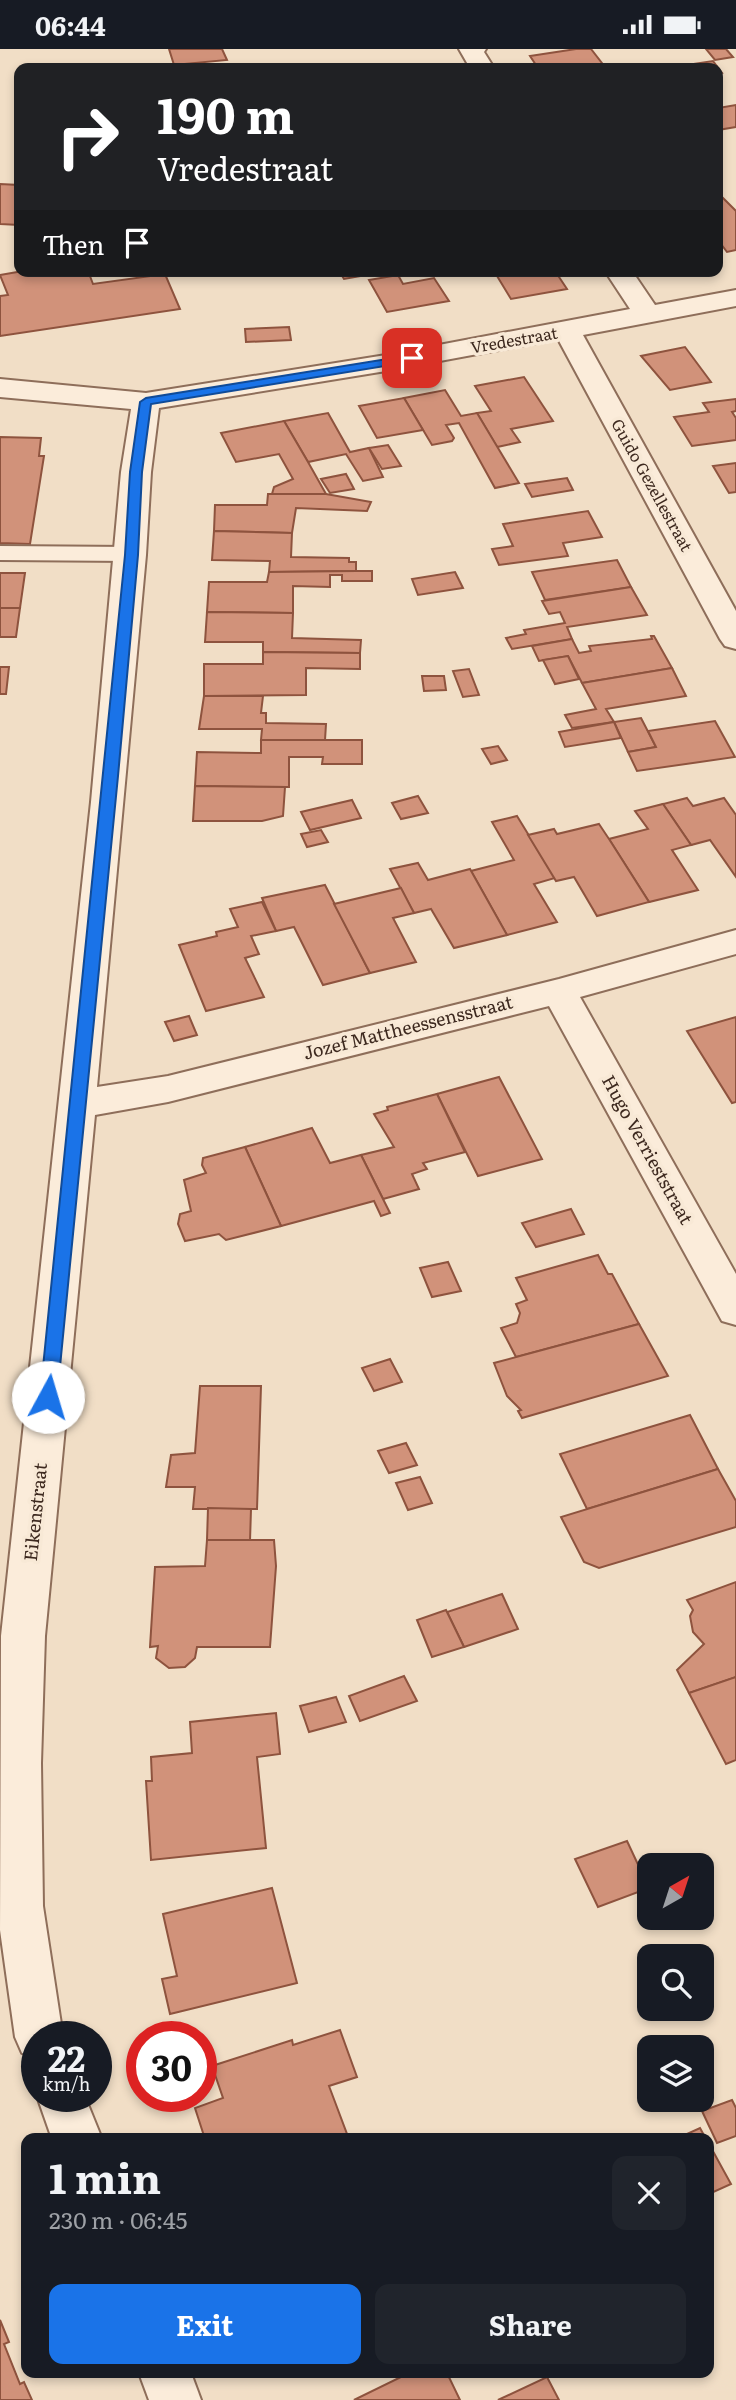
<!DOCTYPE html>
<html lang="en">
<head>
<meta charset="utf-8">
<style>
  body { margin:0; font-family:Literata,serif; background:#20242c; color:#f1f3f6; height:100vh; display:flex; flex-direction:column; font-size:26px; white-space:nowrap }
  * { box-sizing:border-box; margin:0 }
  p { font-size:23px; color:#9ea1a6 }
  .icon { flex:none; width:38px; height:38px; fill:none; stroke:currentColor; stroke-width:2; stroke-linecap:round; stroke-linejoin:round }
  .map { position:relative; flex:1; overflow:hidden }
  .side { position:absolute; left:21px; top:2084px; width:693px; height:245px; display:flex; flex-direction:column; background:#171b24; border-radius:14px; box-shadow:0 4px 10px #0003 }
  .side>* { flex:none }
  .hud { position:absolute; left:14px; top:14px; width:709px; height:214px; border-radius:14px; box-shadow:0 4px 10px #0003; background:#202124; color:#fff; overflow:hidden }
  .needle { width:46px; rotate:39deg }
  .fabs { position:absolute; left:637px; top:1804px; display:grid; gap:14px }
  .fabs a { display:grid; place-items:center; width:77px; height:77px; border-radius:14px; background:#171b24; box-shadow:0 4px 10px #0003; font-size:35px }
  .speed { position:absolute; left:21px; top:1972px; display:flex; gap:14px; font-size:35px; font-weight:700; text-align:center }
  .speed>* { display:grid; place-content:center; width:91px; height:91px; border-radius:50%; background:#171b24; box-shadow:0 4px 10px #0003; line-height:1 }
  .speed small { font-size:18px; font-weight:400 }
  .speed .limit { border:10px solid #d22; background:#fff; color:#111 }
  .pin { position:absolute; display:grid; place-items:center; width:60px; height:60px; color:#fff; margin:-30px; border-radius:14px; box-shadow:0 4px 10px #0006 }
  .me { position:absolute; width:77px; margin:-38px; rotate:6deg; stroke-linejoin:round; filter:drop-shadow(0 0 5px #0008) }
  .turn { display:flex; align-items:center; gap:24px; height:147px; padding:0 28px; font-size:32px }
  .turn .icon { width:91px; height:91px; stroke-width:2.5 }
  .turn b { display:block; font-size:49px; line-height:60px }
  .then { display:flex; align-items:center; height:66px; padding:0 28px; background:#0003; gap:14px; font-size:26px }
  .round { display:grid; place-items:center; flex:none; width:74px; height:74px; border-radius:14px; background:#20242c }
  .headline { display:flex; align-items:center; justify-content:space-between; height:119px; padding:0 28px }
  h1 { font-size:42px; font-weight:700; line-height:52px }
  .action { display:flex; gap:14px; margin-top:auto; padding:14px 28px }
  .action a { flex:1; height:80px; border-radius:14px; background:#1a73e8; color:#fff; font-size:28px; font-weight:700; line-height:80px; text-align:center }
  .action a+a { background:#20242c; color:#f1f3f6 }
  .status { display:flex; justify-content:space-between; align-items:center; height:49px; padding:0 35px; background:#171b24; direction:ltr }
  .status svg { height:19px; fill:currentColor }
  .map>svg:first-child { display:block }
</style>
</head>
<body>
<div class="status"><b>06:44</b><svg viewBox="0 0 49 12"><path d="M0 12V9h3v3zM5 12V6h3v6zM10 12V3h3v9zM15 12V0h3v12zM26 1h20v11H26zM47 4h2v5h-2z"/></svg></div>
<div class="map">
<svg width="736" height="2351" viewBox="0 0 736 2351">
  <rect width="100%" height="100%" fill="#f1dec6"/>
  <g fill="#d1927a" stroke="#8e533e" stroke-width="2">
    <path d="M169 0H222L227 11 174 16Z"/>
    <path d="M576 0H591L605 18 538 19 530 7Z"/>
    <path d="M706 0H726L733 8 715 11Z"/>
    <path d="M713 12 722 24 718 25V19H667Z"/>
    <path d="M736 56V78L718 81V59Z"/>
    <path d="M0 135 19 136V176L0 175Z"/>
    <path d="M718 144 736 162V201L727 203 718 191Z"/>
    <path d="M23 222H88L93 235 165 225 180 260 0 287V247L8 246 0 226Z"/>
    <path d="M339 222H363L366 226 344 230Z"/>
    <path d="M494 222H555L567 240 511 250Z"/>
    <path d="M398 226 403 235 434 229 449 252 387 263 369 231Z"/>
    <path d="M289 278 291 291 246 293 245 280Z"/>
    <path d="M685 298 711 333 670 341 641 307Z"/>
    <path d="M524 328 553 372 511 380 520 393 497 398 477 364 491 362 475 337Z"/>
    <path d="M445 341 461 367 477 364 519 434 495 439 459 374 446 376 454 389 452 392 432 396 404 349Z"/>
    <path d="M404 349 423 381 377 389 359 357Z"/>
    <path d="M736 350V362L732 363 736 369V391L692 397 674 368 709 363 703 354Z"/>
    <path d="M328 364 350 403 369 399 383 428 363 432 346 405 308 413 284 372Z"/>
    <path d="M284 372 308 413 326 445H272L274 438 293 430 279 405 236 413 221 384Z"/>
    <path d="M0 388 41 389 39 407H44L30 495 0 494Z"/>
    <path d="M388 396 401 417 382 420 369 399Z"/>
    <path d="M736 414V443L729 444 713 417Z"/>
    <path d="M346 425 354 440 330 444 321 430Z"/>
    <path d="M567 429 573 441 532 448 525 435Z"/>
    <path d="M268 445H326L371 453 367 462 296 459 292 484 214 482 215 456H267Z"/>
    <path d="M588 462 602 488 563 494 568 507 499 516 492 500 513 497 503 475Z"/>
    <path d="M214 482 292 484 291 508 349 509V513H356V522L269 523 270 512 212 511Z"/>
    <path d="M617 511 631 538 545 551 532 523Z"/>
    <path d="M356 522H372V532H342V526H330V538L293 537V564L207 563 209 533H267L269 523Z"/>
    <path d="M455 523 463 539 418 546 412 530Z"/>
    <path d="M0 524H25L20 559H0Z"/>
    <path d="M631 538 647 566 567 578 572 590 512 600 506 589 526 585 524 581 565 574 560 563 549 565 542 552Z"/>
    <path d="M0 559H20L16 588H0Z"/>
    <path d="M207 563 293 564 292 589 361 591 360 604 263 603V593H205Z"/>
    <path d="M651 587H654L672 619 582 634 568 607 539 612 532 597 572 590 579 604 591 602 589 597 652 590Z"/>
    <path d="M263 603 360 604V620L306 619V646L204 647V615H263Z"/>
    <path d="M568 607 579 630 555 635 543 611Z"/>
    <path d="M0 618H9L6 645H0Z"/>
    <path d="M672 619 686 647 606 660 614 673 572 679 565 666 596 660 582 634Z"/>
    <path d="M469 620 479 646 463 648 453 622Z"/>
    <path d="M422 627H444L446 641 424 642Z"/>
    <path d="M204 647H263L261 664H266V674L326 675 325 691H261L262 680H199Z"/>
    <path d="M641 669 656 698 628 703 614 673Z"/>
    <path d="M715 672 735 708 637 722 628 703 656 698 648 682Z"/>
    <path d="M614 673 621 689 565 698 559 683Z"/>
    <path d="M261 691H362V715H322L323 708H289V738L195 737 197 703 261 704Z"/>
    <path d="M498 697 507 711 491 715 482 700Z"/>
    <path d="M195 737 285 738 283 767 262 772H193Z"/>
    <path d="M418 747 428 764 401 770 392 754Z"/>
    <path d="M687 749 693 757 724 749 736 766V828L710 791 691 796 663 755Z"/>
    <path d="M352 751 361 769 310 781 301 763Z"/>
    <path d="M663 755 691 796 672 801 698 841 649 853 609 790 648 780 635 762Z"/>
    <path d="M517 767 555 829 534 835 557 873 507 886 471 822 514 811 492 773Z"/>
    <path d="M599 775 609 790 649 853 597 867 574 828 556 832 528 786 554 780 557 785Z"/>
    <path d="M321 781 328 793 307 798 301 785Z"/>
    <path d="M418 814 428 831 470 820 507 886 454 899 431 860 414 864 390 820Z"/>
    <path d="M325 836 370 924 323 936 294 878 276 882 262 849Z"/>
    <path d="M401 839 414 864 393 869 416 913 370 924 334 855Z"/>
    <path d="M262 853 276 882 251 887 259 905 245 909 264 948 206 962 179 896 217 887 216 883 238 878 230 860Z"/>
    <path d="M189 967 197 986 174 992 165 973Z"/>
    <path d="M736 968V1053L732 1054 687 982Z"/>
    <path d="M499 1028 542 1110 478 1127 437 1045Z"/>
    <path d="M437 1045 465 1103 423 1114 427 1120 412 1125 419 1140 383 1150 361 1106 394 1098 374 1065 388 1061 387 1058Z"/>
    <path d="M312 1079 330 1114 361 1106 390 1164 381 1167 374 1152 281 1177 245 1098Z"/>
    <path d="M245 1098 281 1177 226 1191 219 1185 185 1192 178 1175 180 1165 191 1162 184 1131 206 1124 202 1116 203 1109Z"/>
    <path d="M571 1160 584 1185 536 1198 522 1174Z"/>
    <path d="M598 1206 608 1225H612L639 1275 516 1308 501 1279 517 1274 520 1264 516 1255 527 1251 516 1229Z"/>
    <path d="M448 1213 461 1242 432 1248 420 1219Z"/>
    <path d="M639 1275 668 1327 522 1369 518 1362 521 1361 507 1347 494 1314Z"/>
    <path d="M390 1310 402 1333 374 1342 362 1319Z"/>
    <path d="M200 1337H261L257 1460H193L195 1438H166L171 1406 195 1404Z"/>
    <path d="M690 1366 718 1420 587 1460 560 1405Z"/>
    <path d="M406 1394 417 1416 389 1424 378 1402Z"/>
    <path d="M718 1420 736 1452V1478L599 1519 584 1513 561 1468Z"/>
    <path d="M420 1428 432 1454 408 1461 396 1434Z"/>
    <path d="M208 1459 251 1460 250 1492 207 1491Z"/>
    <path d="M207 1491H274L276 1517 270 1598H197L195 1609 185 1618 169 1619 156 1609 158 1597 150 1598 155 1518 205 1517Z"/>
    <path d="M736 1533V1628L689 1644 677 1621 704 1595 693 1583 690 1567 693 1561 687 1551Z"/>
    <path d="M502 1545 518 1580 464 1598 447 1563Z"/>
    <path d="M446 1561 464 1598 432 1608 417 1571Z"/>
    <path d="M404 1627 417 1652 360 1672 349 1647Z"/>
    <path d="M736 1628V1711L726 1715 689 1644Z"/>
    <path d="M336 1648 346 1673 309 1683 300 1657Z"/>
    <path d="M276 1664 280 1705 257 1708 266 1799 151 1811 146 1732H152L151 1708 192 1704 190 1673Z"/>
    <path d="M627 1792 649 1839 598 1858 575 1810Z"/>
    <path d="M272 1839 297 1934 170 1965 162 1930 177 1927 163 1865Z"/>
    <path d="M340 1981 357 2028 329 2037 347 2085 333 2090H205L195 2059 223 2049 212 2017 292 1991 293 1996Z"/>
    <path d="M732 2051 736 2059V2087L717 2094 702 2062Z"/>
    <path d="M700 2079 706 2090H676Z"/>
    <path d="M709 2095 731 2135 709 2145Z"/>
    <path d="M0 2271 9 2293 4 2295 20 2335 24 2333 32 2351H0Z"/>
    <path d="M409 2324H447L460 2351H354Z"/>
    <path d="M547 2328 559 2351H498Z"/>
  </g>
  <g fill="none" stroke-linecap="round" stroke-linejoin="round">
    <defs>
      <path id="lane" d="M0 497 131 498 139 500 142 505 139 510 131 512 0 511Z"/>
      <g id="street">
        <path d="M459 0H486L484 3 494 19H470Z"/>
        <path d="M605 222H632L655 256 736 241V257L583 286 736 562V600L725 597 720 590 558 290 386 322 159 359 151 423 146 506 97 1038 168 1027 559 930 736 881V905L580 948 736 1225V1276L722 1272 549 957 168 1053 95 1066 45 1587 41 1714 43 1857 63 1988H37V2010L22 2004 15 1988 0 1881 1 1587 91 753 121 423 131 360 0 348V330L146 344 386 306 630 260Z"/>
        <path d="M37 2047 85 2048 102 2090H52Z"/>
        <path d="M139 2324H191L201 2351H149Z"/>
      </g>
    </defs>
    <use href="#lane" stroke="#8e6e5a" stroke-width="4"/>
    <use href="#street" stroke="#8e6e5a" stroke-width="4"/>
    <use href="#lane" fill="#fbecda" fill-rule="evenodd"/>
    <use href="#street" fill="#fbecda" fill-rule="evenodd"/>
  </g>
  <path fill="#1a73e8" stroke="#114b97" stroke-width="2" d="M412 306 416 307V312L151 355 142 423 138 506 118 727 57 1348 54 1352H42L40 1348 125 506 130 423 140 353 146 349Z"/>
  <g text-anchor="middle" stroke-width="7" stroke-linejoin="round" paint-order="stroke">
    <g font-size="16" fill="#3d291f" stroke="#f8e9d6">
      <text transform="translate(514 291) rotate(-10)" y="6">Vredestraat</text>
      <text transform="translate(652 436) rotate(61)" y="6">Guido Gezellestraat</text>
    </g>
    <g font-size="18" fill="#3d291f" stroke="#f8e9d6">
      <text transform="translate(408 979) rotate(-14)" y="6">Jozef Mattheessensstraat</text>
      <text transform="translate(647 1101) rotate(61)" y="6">Hugo Verrieststraat</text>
      <text transform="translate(36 1463) rotate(-84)" y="6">Eikenstraat</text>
    </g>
  </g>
</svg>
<div class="fabs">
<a><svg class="needle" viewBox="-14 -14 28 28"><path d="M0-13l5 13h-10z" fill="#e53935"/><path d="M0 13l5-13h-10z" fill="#9ea1a6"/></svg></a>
<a><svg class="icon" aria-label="search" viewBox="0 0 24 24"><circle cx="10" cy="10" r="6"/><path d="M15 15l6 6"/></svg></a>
<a><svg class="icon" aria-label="layers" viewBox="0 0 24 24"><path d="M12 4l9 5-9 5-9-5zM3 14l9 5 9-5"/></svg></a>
</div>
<div class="speed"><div>22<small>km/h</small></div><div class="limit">30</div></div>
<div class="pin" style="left:412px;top:309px;background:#d93025"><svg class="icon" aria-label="arrive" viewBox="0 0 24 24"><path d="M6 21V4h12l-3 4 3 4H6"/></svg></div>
<svg class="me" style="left:48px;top:1348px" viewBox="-20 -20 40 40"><circle r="19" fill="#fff"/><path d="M0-13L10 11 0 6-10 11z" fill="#1a73e8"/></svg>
<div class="hud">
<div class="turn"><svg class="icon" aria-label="right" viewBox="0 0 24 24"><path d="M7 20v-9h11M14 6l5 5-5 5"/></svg><div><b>190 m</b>Vredestraat</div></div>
<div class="then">Then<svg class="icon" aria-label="arrive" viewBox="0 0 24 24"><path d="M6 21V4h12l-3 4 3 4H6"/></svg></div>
</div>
<section class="side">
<div class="headline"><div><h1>1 min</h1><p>230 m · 06:45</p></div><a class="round"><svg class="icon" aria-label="close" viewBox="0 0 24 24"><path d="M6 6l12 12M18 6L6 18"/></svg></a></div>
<div class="action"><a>Exit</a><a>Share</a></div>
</section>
</div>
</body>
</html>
